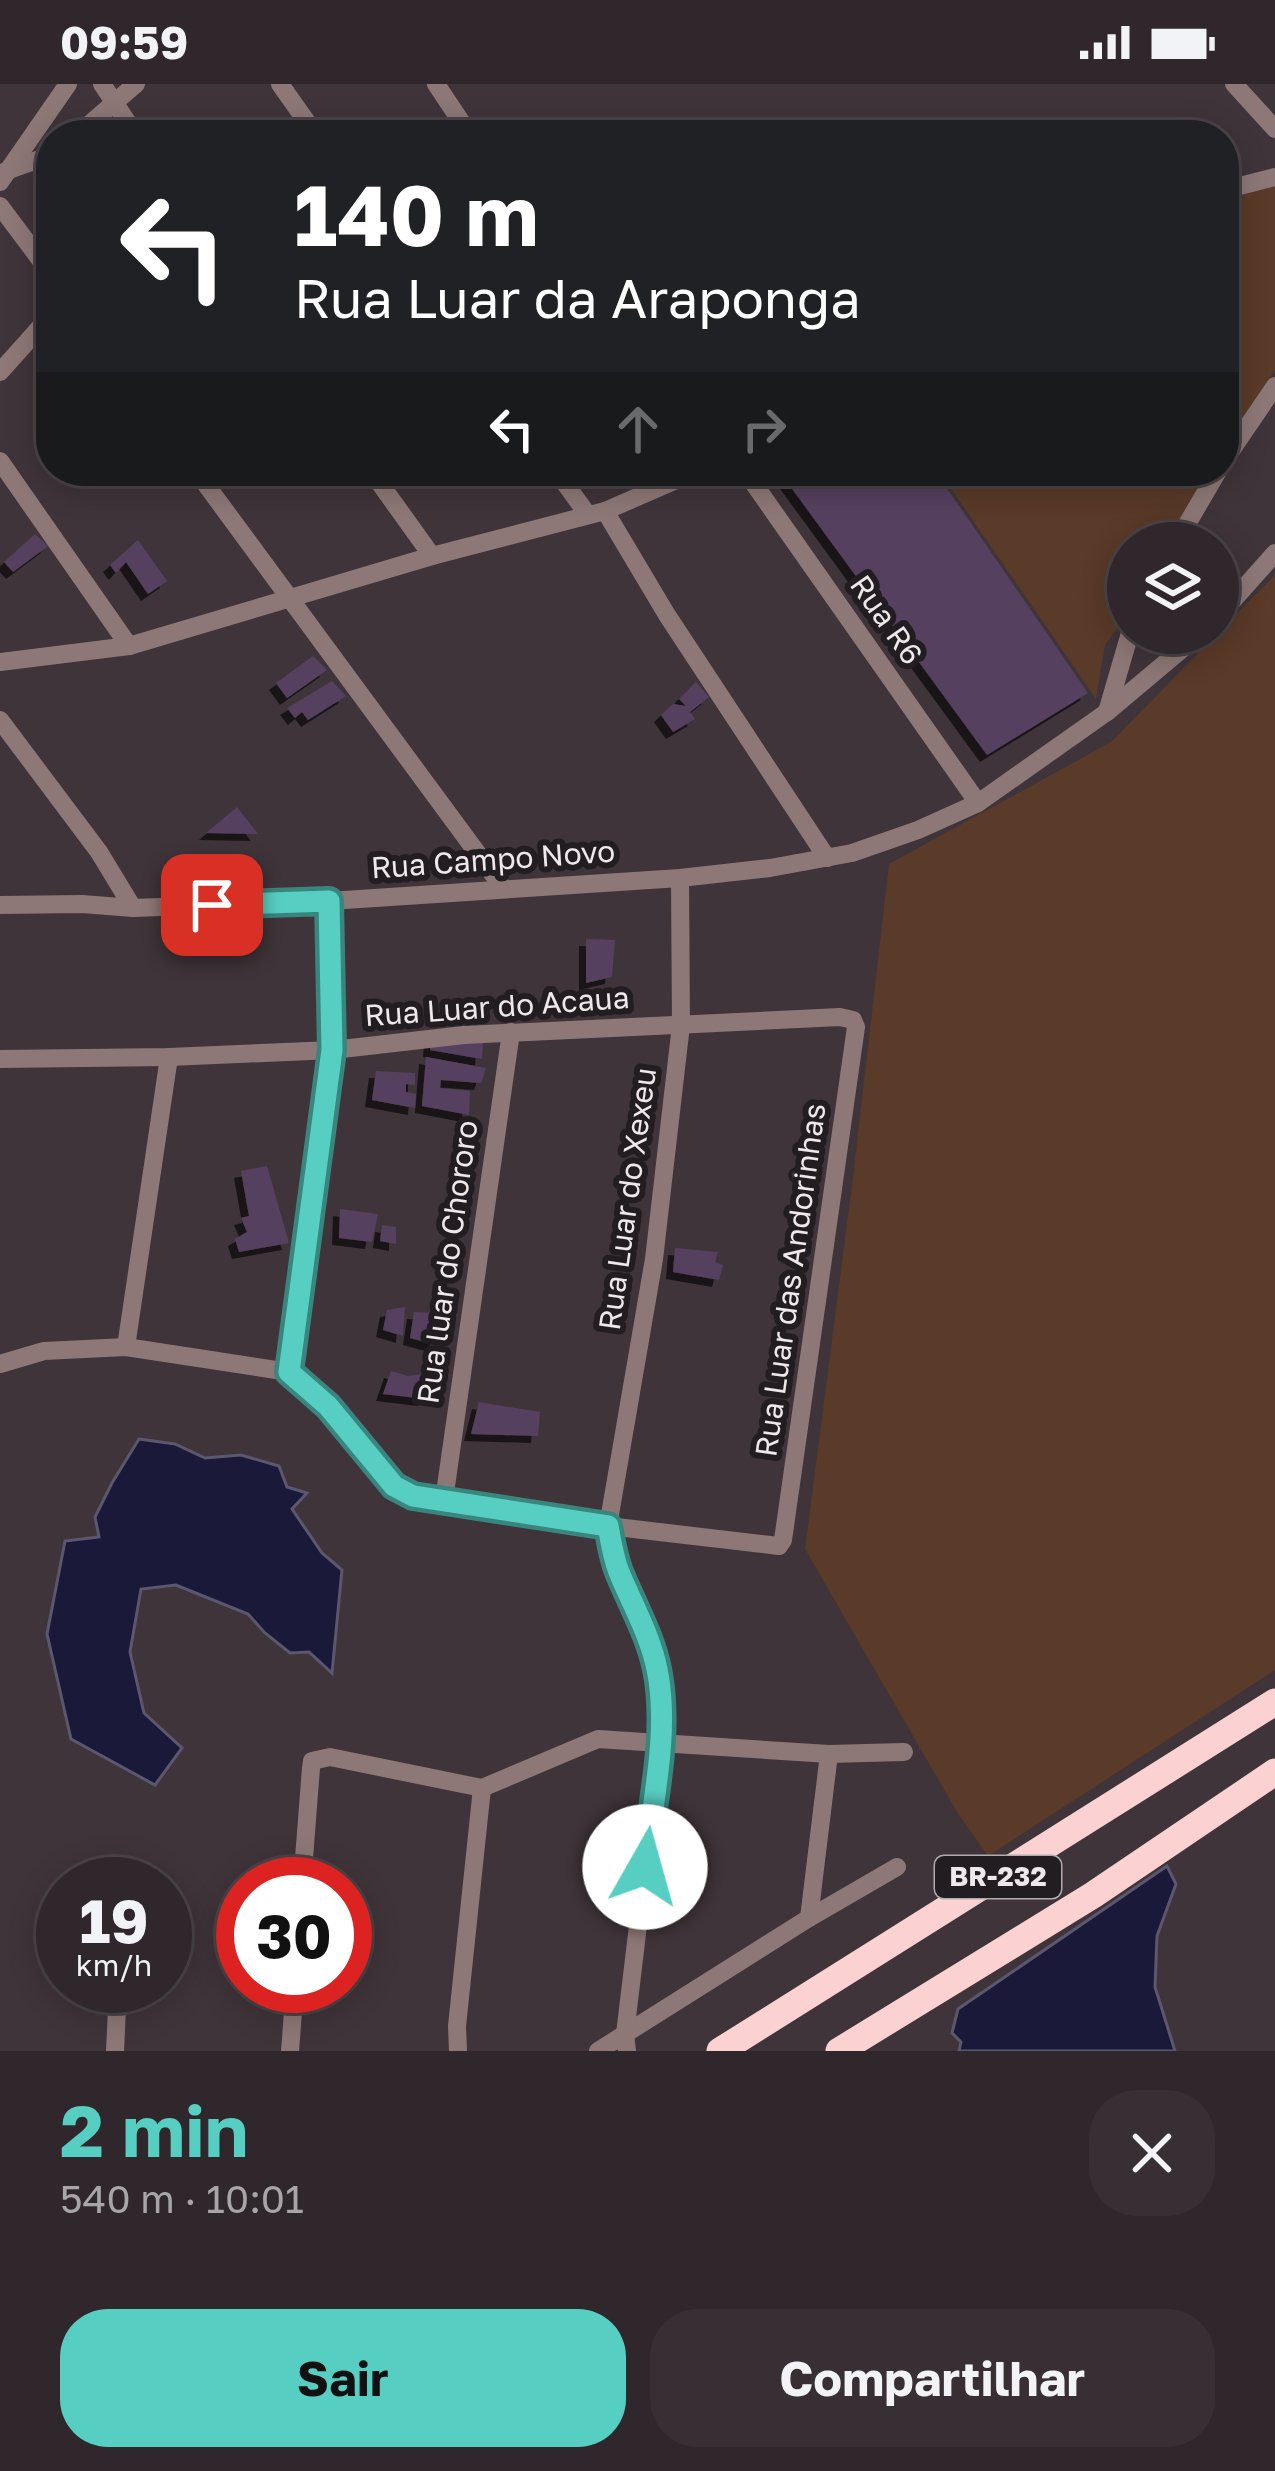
<!DOCTYPE html>
<html lang="pt">
<head>
<meta charset="utf-8">
<style>
  body { margin:0; font-family:"Golos Text",sans-serif; background:#372f33; color:#f1f3f6; height:100vh; display:flex; flex-direction:column; font-size:45px; white-space:nowrap }
  * { box-sizing:border-box; margin:0 }
  p { font-size:39px; color:#a7a5a9 }
  .icon { flex:none; width:66px; height:66px; fill:none; stroke:currentColor; stroke-width:2; stroke-linecap:round; stroke-linejoin:round }
  .map { position:relative; height:1967px; overflow:hidden }
  .drawer { display:flex; flex-direction:column; background:#2f272b; flex:1 }
  .drawer>* { flex:none }
  .banner { position:absolute; left:36px; top:36px; width:1203px; height:366px; border-radius:48px; box-shadow:0 6px 30px #0003,0 0 0 3px #4a4447; background:#202124; color:#fff; overflow:hidden }
  .tools { position:absolute; left:1107px; top:438px; display:grid; gap:24px }
  .tools a { display:grid; place-items:center; width:132px; height:132px; border-radius:50%; background:#2f272b; box-shadow:0 6px 30px #0003,0 0 0 3px #4a4447; font-size:60px }
  .speed { position:absolute; left:36px; top:1773px; display:flex; gap:24px; font-size:60px; font-weight:700; text-align:center }
  .speed>* { display:grid; place-content:center; width:156px; height:156px; border-radius:50%; background:#2f272b; box-shadow:0 6px 30px #0003,0 0 0 3px #4a4447; line-height:1 }
  .speed small { font-size:30px; font-weight:400 }
  .speed .limit { border:18px solid #d22; background:#fff; color:#111 }
  .pin { position:absolute; display:grid; place-items:center; width:102px; height:102px; color:#fff; margin:-51px; border-radius:24px; box-shadow:0 6px 18px #0006 }
  .me { position:absolute; width:132px; margin:-66px; rotate:7deg; stroke-linejoin:round; filter:drop-shadow(0 0 9px #0008) }
  .turn { display:flex; align-items:center; gap:42px; height:252px; padding:0 60px; font-size:54px }
  .turn .icon { width:156px; height:156px; stroke-width:2.5 }
  .turn b { display:block; font-size:84px; line-height:102px }
  .lanes { display:flex; align-items:center; height:114px; padding:0 60px; background:#0003; justify-content:center; gap:60px; direction:ltr }
  .lanes .off { opacity:.35 }
  .round { display:grid; place-items:center; flex:none; width:126px; height:126px; border-radius:48px; background:#372f33 }
  .overview { display:flex; align-items:center; justify-content:space-between; height:204px; padding:0 60px }
  h1 { font-size:72px; font-weight:700; line-height:90px; color:#57cec2 }
  .action { display:flex; gap:24px; margin-top:auto; padding:24px 60px }
  .action a { flex:1; height:138px; border-radius:48px; background:#57cec2; color:#111; font-size:48px; font-weight:700; line-height:138px; text-align:center }
  .action a+a { background:#372f33; color:#f1f3f6 }
  .status { display:flex; justify-content:space-between; align-items:center; height:84px; padding:0 60px; background:#2f272b; direction:ltr }
  .status svg { height:33px; fill:currentColor }
  .map>svg:first-child { display:block }
</style>
</head>
<body>
<div class="status"><b>09:59</b><svg viewBox="0 0 49 12"><path d="M0 12V9h3v3zM5 12V6h3v6zM10 12V3h3v9zM15 12V0h3v12zM26 1h20v11H26zM47 4h2v5h-2z"/></svg></div>
<div class="map">
<svg width="1275" height="1967" viewBox="0 0 1275 1967">
  <defs>
    <filter id="shadow"><feDropShadow dx="-7" dy="7" stdDeviation="0" flood-color="#0009"/></filter>
  </defs>
  <rect width="100%" height="100%" fill="#3f3439"/>
  <g fill="#5a3a28">
    <path d="M1275 97V286L1224 362V112Z"/>
    <path d="M939 387H1209L1168 459H1128V529L1105 561 1096 615Z"/>
    <path d="M1275 491V1586L988 1772 957 1728 805 1465 853 1093 889 780 1111 658Z"/>
  </g>
  <g fill="#1b1939" stroke="#5a576e" stroke-width="3">
    <path d="M139 1355 175 1360 205 1374 241 1371 279 1382 287 1403 307 1409 292 1425 322 1469 342 1486 332 1589 309 1568 290 1569 265 1549 248 1530 176 1501 141 1505 130 1568 144 1629 182 1664 155 1701 71 1655 47 1550 65 1457 99 1453 95 1433 112 1399Z"/>
    <path d="M1167 1782 1176 1800 1157 1852 1155 1903 1175 1967H959L961 1958 952 1949 958 1925Z"/>
  </g>
  <g fill="#564060" filter="url(#shadow)">
    <path d="M779 387H935L1088 609 987 671Z"/>
    <path d="M35 450 48 462 13 488 4 478Z"/>
    <path d="M138 456 167 497 148 510 126 478 116 489 110 481Z"/>
    <path d="M313 572 327 586 287 614 276 599Z"/>
    <path d="M332 597 346 612 308 636 302 628 295 634 287 624Z"/>
    <path d="M696 598 709 613 690 628 695 635 673 648 661 631 673 620 686 622 679 615Z"/>
    <path d="M237 723 258 750 206 749Z"/>
    <path d="M586 855 615 856 612 893 586 899Z"/>
    <path d="M431 955 483 958 482 975 430 966Z"/>
    <path d="M426 973 486 984 481 999 441 996 440 1004 470 1007 469 1031 422 1022Z"/>
    <path d="M376 987 415 989V1001L406 1000V1008L416 1010 415 1024 372 1016Z"/>
    <path d="M267 1082 289 1159 239 1168 235 1155 247 1148 241 1134 249 1132 241 1087Z"/>
    <path d="M340 1125 378 1130 372 1158 339 1154Z"/>
    <path d="M382 1141 396 1143V1160L380 1157Z"/>
    <path d="M675 1164 718 1168 715 1178 723 1181 719 1196 673 1188Z"/>
    <path d="M405 1223 403 1252 383 1246 387 1226Z"/>
    <path d="M414 1228 439 1229 436 1261 410 1254Z"/>
    <path d="M391 1287 408 1292 432 1289 425 1315 383 1310Z"/>
    <path d="M479 1318 540 1328 538 1352 471 1350Z"/>
  </g>
  <g fill="none" stroke-linecap="round" stroke-linejoin="round">
    <g stroke="#8d7877" stroke-width="18">
      <path d="M102 0 136 51"/>
      <path d="M280 0 316 51"/>
      <path d="M436 0 470 51"/>
      <path d="M1234 0 1275 45"/>
      <path d="M77 51 136 0"/>
      <path d="M6 87 51 71"/>
      <path d="M0 98 68 0"/>
      <path d="M1224 106 1275 93"/>
      <path d="M0 122 51 190"/>
      <path d="M0 288 51 231"/>
      <path d="M0 377 129 562"/>
      <path d="M1224 377 1275 302"/>
      <path d="M196 387 503 804"/>
      <path d="M371 387 432 472"/>
      <path d="M556 387 588 431"/>
      <path d="M745 387 978 719"/>
      <path d="M605 427 667 531 827 774"/>
      <path d="M1176 459 1218 387"/>
      <path d="M1218 533 1275 469"/>
      <path d="M0 578 129 562 432 472 605 427 697 387"/>
      <path d="M1107 628 1130 549"/>
      <path d="M0 636 99 768 133 824"/>
      <path d="M0 821 82 820 133 824 329 817 680 794 770 784 852 769 918 746 978 719 1107 628 1201 549"/>
      <path d="M0 975 169 973 333 966 464 951 840 933 853 936 856 943 783 1456 779 1462 608 1442 413 1411 395 1402 328 1322 289 1288 126 1263 44 1267 0 1280"/>
      <path d="M126 1263 169 973"/>
      <path d="M289 1288 333 966 329 817"/>
      <path d="M444 1416 511 948"/>
      <path d="M302 1800 311 1684 312 1677 330 1673 482 1704 598 1655 829 1670 904 1668"/>
      <path d="M809 1834 829 1670"/>
      <path d="M115 1967 118 1902"/>
      <path d="M290 1967 295 1902"/>
      <path d="M458 1967 457 1942 482 1704"/>
      <path d="M598 1967 809 1834 897 1783"/>
      <path d="M627 1967 625 1950 660 1658 661 1620 657 1583 644 1543 617 1482 608 1442 654 1175 681 941 680 794"/>
    </g>
    <g stroke="#fbd2d1" stroke-width="27">
      <path d="M720 1967 1275 1618"/>
      <path d="M839 1967 1093 1811 1275 1688"/>
    </g>
  </g>
  <g fill="none" stroke-linecap="round" stroke-linejoin="round">
    <defs>
      <path id="route" d="M212 821 329 817 332 966 289 1288 328 1322 394 1402 413 1412 608 1442C611 1457 613 1473 619 1488 632 1520 650 1551 657 1585 670 1648 652 1719 645 1783"/>
    </defs>
    <use href="#route" stroke="#39867e" stroke-width="30"/>
    <use href="#route" stroke="#57cec2" stroke-width="21"/>
  </g>
  <g text-anchor="middle" stroke-width="12" stroke-linejoin="round" paint-order="stroke">
    <rect fill="#221d20" stroke="#b1abae" stroke-width="3" x="935" y="1772" width="126" height="42" rx="9"/>
    <g font-size="27" font-weight="bold" fill="#eee8eb">
      <text x="998" y="1802">BR-232</text>
    </g>
    <g font-size="30" fill="#eee8eb" stroke="#221d20">
      <text transform="translate(886 536) rotate(55)" y="10">Rua R6</text>
      <text transform="translate(493 776) rotate(-4)" y="10">Rua Campo Novo</text>
      <text transform="translate(497 923) rotate(-4)" y="10">Rua Luar do Acaua</text>
      <text transform="translate(628 1115) rotate(-82)" y="10">Rua Luar do Xexeu</text>
      <text transform="translate(448 1178) rotate(-82)" y="10">Rua luar do Chororo</text>
      <text transform="translate(791 1196) rotate(-82)" y="10">Rua Luar das Andorinhas</text>
    </g>
  </g>
</svg>
<div class="tools">
<a><svg class="icon" aria-label="layers" viewBox="0 0 24 24"><path d="M12 4l9 5-9 5-9-5zM3 14l9 5 9-5"/></svg></a>
</div>
<div class="speed"><div>19<small>km/h</small></div><div class="limit">30</div></div>
<div class="pin" style="left:212px;top:821px;background:#d93025"><svg class="icon" aria-label="arrive" viewBox="0 0 24 24"><path d="M6 21V4h12l-3 4 3 4H6"/></svg></div>
<svg class="me" style="left:645px;top:1783px" viewBox="-20 -20 40 40"><circle r="19" fill="#fff"/><path d="M0-13L10 11 0 6-10 11z" fill="#57cec2"/></svg>
<div class="banner">
<div class="turn"><svg class="icon" aria-label="left" viewBox="0 0 24 24"><path d="M17 20v-9H6M10 6l-5 5 5 5"/></svg><div><b>140 m</b>Rua Luar da Araponga</div></div>
<div class="lanes"><svg class="icon" aria-label="left" viewBox="0 0 24 24"><path d="M17 20v-9H6M10 6l-5 5 5 5"/></svg><svg class="icon off" aria-label="ahead" viewBox="0 0 24 24"><path d="M12 20V5M6 11l6-6 6 6"/></svg><svg class="icon off" aria-label="right" viewBox="0 0 24 24"><path d="M7 20v-9h11M14 6l5 5-5 5"/></svg></div>
</div>
</div>
<section class="drawer">
<div class="overview"><div><h1>2 min</h1><p>540 m · 10:01</p></div><a class="round"><svg class="icon" aria-label="close" viewBox="0 0 24 24"><path d="M6 6l12 12M18 6L6 18"/></svg></a></div>
<div class="action"><a>Sair</a><a>Compartilhar</a></div>
</section>
</body>
</html>
